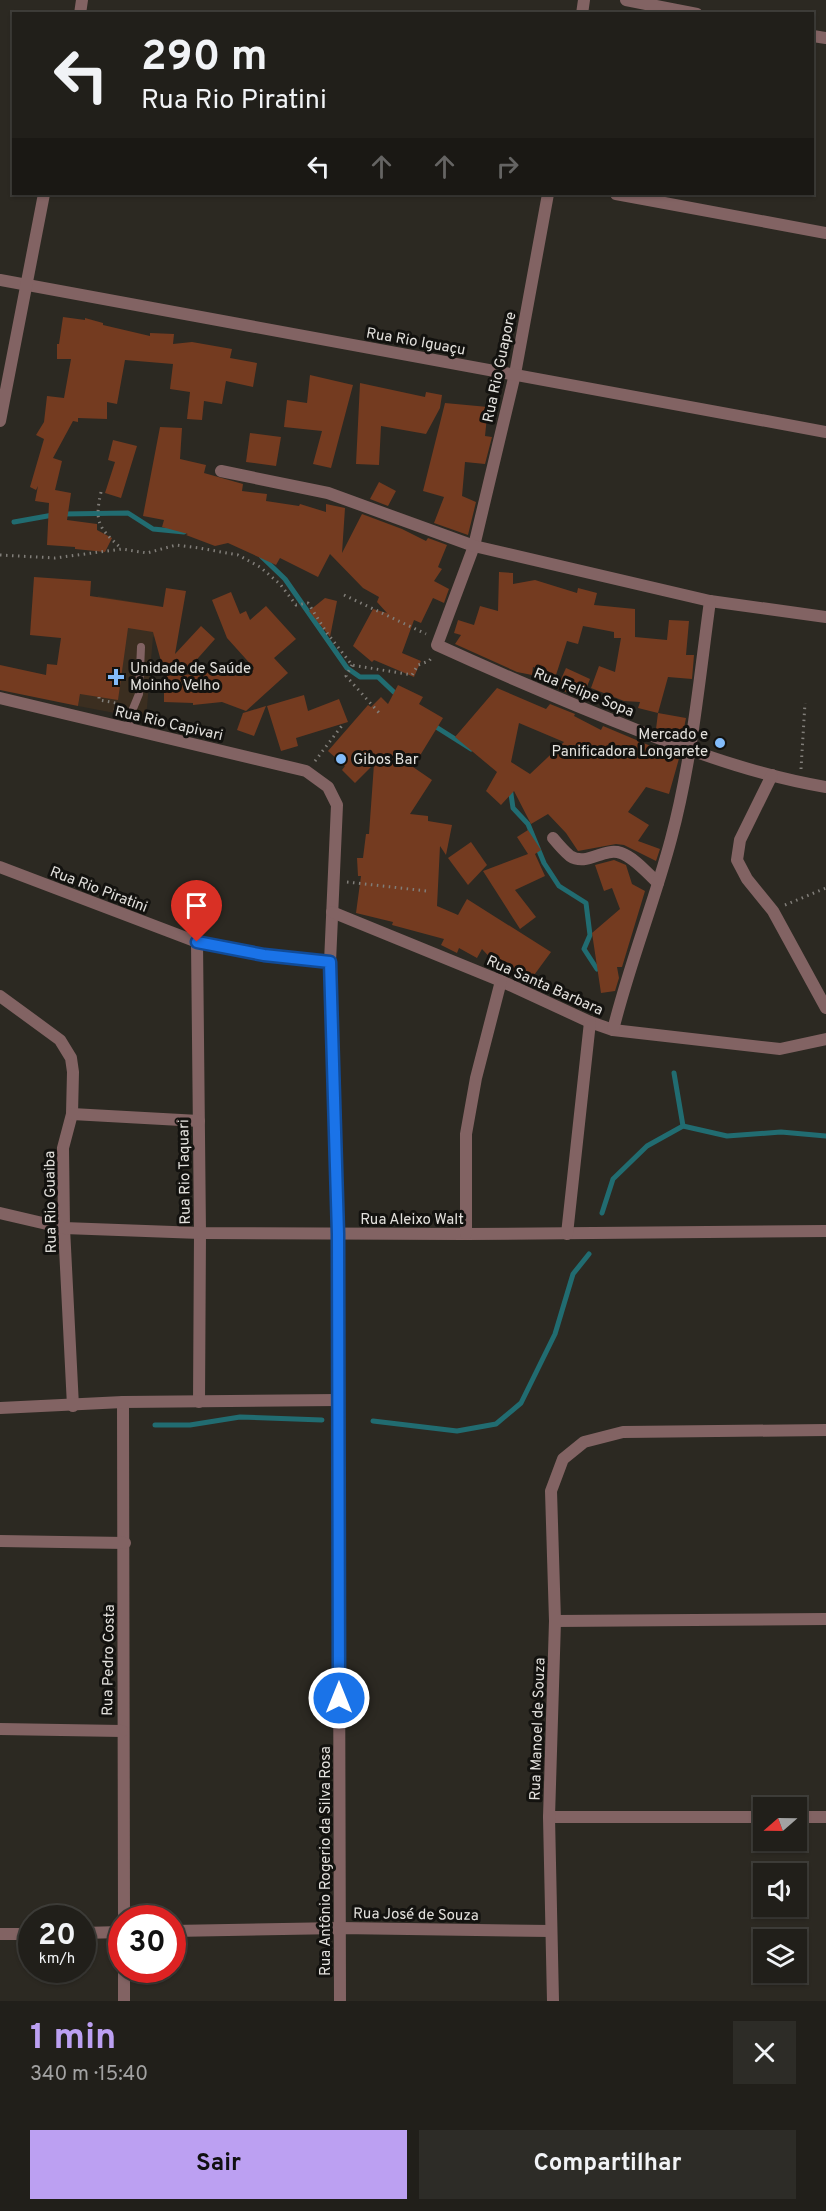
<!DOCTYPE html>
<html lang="pt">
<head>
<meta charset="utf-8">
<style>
  body { margin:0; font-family:Overpass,sans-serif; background:#2d2c27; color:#f1f3f6; height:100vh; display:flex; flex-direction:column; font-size:22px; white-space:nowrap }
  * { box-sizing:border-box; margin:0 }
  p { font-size:20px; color:#a2a2a2 }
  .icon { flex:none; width:33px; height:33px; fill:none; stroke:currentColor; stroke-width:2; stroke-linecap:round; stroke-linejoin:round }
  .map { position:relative; height:2001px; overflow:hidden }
  .sheet { display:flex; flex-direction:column; background:#211f1a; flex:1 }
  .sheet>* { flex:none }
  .top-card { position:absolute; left:12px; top:12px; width:802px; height:183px; border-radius:0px; box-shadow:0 2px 4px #0004,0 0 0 2px #3e3d39; background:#211f1a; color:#f1f3f6; overflow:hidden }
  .needle { width:39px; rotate:250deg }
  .buttons { position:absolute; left:753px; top:1797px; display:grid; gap:12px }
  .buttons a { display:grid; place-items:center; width:54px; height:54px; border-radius:0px; background:#211f1a; box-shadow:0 2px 4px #0004,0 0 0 2px #3e3d39; font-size:30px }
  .speed { position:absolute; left:18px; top:1905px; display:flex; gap:12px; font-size:30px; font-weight:700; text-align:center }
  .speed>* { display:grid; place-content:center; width:78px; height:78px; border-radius:50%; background:#211f1a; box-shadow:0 2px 4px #0004,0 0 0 2px #3e3d39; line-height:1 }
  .speed small { font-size:15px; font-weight:400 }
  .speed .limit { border:9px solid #d22; background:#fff; color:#111 }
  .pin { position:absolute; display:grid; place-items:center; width:51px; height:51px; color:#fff; margin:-62px -26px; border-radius:50% 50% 50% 0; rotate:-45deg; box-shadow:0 0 6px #0007 }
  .pin .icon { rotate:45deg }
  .me { position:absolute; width:66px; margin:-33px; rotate:0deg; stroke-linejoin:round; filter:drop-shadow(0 0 4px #0008) }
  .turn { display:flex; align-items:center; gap:21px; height:126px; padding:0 30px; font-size:27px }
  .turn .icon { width:78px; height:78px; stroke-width:2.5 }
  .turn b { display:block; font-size:42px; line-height:51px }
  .lanes { display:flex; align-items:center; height:57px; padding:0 30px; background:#0003; justify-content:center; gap:30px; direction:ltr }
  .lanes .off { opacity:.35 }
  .round { display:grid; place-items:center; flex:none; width:63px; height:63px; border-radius:0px; background:#2d2c27 }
  .summary { display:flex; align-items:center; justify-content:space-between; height:102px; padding:0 30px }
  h1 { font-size:36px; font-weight:700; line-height:45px; color:#bca0f2 }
  .button { display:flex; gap:12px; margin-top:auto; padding:12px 30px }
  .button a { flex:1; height:69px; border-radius:0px; background:#bca0f2; color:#111; font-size:24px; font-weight:700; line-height:69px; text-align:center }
  .button a+a { background:#2d2c27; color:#f1f3f6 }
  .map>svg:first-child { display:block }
</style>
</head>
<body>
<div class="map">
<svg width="826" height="2001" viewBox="0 0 826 2001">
  <rect width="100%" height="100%" fill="#2c2922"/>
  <path fill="#3b2e20" d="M98 596 159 606 157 634 153 637 146 719 78 706Z"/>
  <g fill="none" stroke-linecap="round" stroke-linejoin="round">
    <g stroke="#216c71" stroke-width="5">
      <path d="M63 514 128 513 153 529 184 532"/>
      <path d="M14 522 53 515"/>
      <path d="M261 556 285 579 347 668 360 677H378L398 696"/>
      <path d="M433 725 471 749"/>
      <path d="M510 787 513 808 528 824 544 863 559 886 586 903 590 935 584 949 597 969"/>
      <path d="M674 1073 683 1126"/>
      <path d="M602 1213 613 1179 647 1146 683 1126 727 1136 781 1132 826 1136"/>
      <path d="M373 1421 457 1431 496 1424 521 1403 555 1334 573 1274 589 1254"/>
      <path d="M155 1425H190L240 1417 322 1420"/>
    </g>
  </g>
  <g fill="#743b20" fill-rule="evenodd">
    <path d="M63 317 85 320V318L103 323V325L150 336V333L174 334 173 344 192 342 232 349 230 358 257 363 253 387 226 381 222 404 204 401 202 420 187 419 190 392 170 389 173 364 125 360 117 404 107 402V419L78 418V422L73 421 53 458 62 461 55 490 71 493 67 520 97 524V530L112 538 105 552 75 549V547L47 545 49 503 35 501 38 486 36 490 30 487 44 439 36 435 44 422 47 396 64 398 71 359H57V344H59Z"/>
    <path d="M310 375 353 385 331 468 313 464 322 431 284 427 287 400 307 403Z"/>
    <path d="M360 383 425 397 426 392 442 395 440 408 426 434 381 426 379 465 356 464Z"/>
    <path d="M445 403 488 407 485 436 492 437 485 464 465 462 462 496 476 502 468 535 434 523 444 497 423 491Z"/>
    <path d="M160 427 182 428 180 459 206 465 204 473 243 484 242 491 267 494 266 501 299 506 300 504 326 512V504L345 508 342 553 362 514 402 529 426 541 428 538 447 545 438 567 442 569 434 581 449 589 444 603 433 598 421 623 414 620 402 653 421 661 414 677 374 660 372 662 353 646 373 609 387 613 377 602 379 597 363 588 330 554 318 577 280 558 276 565 228 543 215 546 186 535 188 534 162 527 164 520 143 516Z"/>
    <path d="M250 433 281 437 276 466 246 462Z"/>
    <path d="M113 440 137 446 121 498 105 493 115 462 108 460Z"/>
    <path d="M379 482 396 491 388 506 370 499Z"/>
    <path d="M499 572 513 573V584L535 580 577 593 578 588 597 593 594 605 635 609V637L667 640 669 620 689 621 686 655H694L692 679 668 677 658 713 638 708 640 702 624 701 591 688 599 666 615 672 621 638H614V632L583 626 578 644 567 641 556 675 533 667 532 675 517 672 455 644 461 635 454 633 458 620 474 625 480 606 498 611Z"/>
    <path d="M34 577 91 581 90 596 163 607 166 588 186 591 175 654 201 626 215 639 183 675 254 668 227 638 212 600 231 592 240 614 246 611 250 620 266 606 296 639 274 658 288 673 246 711 222 702 193 705V703L164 702V672L153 632 128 628 118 700 80 694 78 706 0 690V665L46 675 47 664 57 665 61 638 30 635Z"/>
    <path d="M325 598 337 601 330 637 309 611Z"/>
    <path d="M566 668 590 679 582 699 557 688Z"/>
    <path d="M398 685 423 697 419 704 443 718 413 767 432 780 410 814 428 816V821L452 825 446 855 440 846 437 906 458 915 467 899 551 952 529 982 501 962 497 965 482 949 477 958 459 948 457 953 441 945 444 939 392 925 393 922 356 913 361 876H358L357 858H363L366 834H369L374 764 355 783 342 770 345 766 328 751 368 705 371 707 381 697 388 704Z"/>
    <path d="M497 688 546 709 550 704 575 714 574 716 601 730 603 726 653 747V745L680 755 669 794 646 787 628 812 649 825 638 841 660 849 656 861 624 845 616 844 578 851 566 833 548 814 531 824 514 791 501 805 486 791 497 772 455 737ZM519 723 564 742 530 774 511 762Z"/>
    <path d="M304 695 308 711 339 699 348 722 296 738 298 746 281 751 267 706Z"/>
    <path d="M266 706 254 736 237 730 243 713Z"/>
    <path d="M658 713 686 718 682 738 656 729Z"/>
    <path d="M528 830 541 850 535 854 545 876 515 890 536 917 520 929 483 871 528 854 517 837Z"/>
    <path d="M471 842 487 865 468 885 448 858Z"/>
    <path d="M614 860 626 865 632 884 645 891 622 967H617L619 978 615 991 601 993 592 933 620 909 612 888 604 891 595 865Z"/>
  </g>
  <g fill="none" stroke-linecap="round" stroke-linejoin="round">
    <g stroke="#817e79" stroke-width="3" stroke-dasharray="1.5 4.5" stroke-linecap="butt">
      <path d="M101 492C94 523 99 528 122 549"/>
      <path d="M0 555 55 558 122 549 147 553 176 545 199 548 238 555 260 567 280 584 296 605 308 603 327 633 352 665 412 675 418 665 429 661 432 657"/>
      <path d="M344 595 426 634"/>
      <path d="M352 665 346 676 381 715"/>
      <path d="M99 697V700L116 703 118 708 114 710"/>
      <path d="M315 761 344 723"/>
      <path d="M801 769 805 703"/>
      <path d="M347 882 427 891"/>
      <path d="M785 905 826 888"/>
    </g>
    <path stroke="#826363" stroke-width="8" d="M129 729 130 716 139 694 141 647"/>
    <g stroke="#826363" stroke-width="12">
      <path d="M626 0 697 14"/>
      <path d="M80 14 82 0"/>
      <path d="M582 14 584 0"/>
      <path d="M813 36 826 38"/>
      <path d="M548 194 515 374 474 546 437 645C507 677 576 706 647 734 705 756 765 777 826 787"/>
      <path d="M616 194 826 233"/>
      <path d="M0 280 826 432"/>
      <path d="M0 421 44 194"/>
      <path d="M221 471 328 493 474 546 710 601 826 617"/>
      <path d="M0 698 306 771 328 787 337 805 330 962 338 1234 340 2001"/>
      <path d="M772 775 740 840 737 860 747 879 773 911 826 1008"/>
      <path d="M553 838C558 844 564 851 570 856 587 867 603 847 621 853 635 858 647 873 658 883"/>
      <path d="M0 867 197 942 264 955 330 962"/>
      <path d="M332 912 501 981 590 1022 613 1030 780 1049 826 1039"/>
      <path d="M197 942 200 1233 199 1402"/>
      <path d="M0 996 60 1040 71 1058 73 1072 72 1114 63 1148 64 1228 73 1406"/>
      <path d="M613 1030C629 965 654 903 671 839 692 761 699 681 710 601"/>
      <path d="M72 1114 199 1121"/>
      <path d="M0 1213 64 1228 200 1233 466 1234 826 1231"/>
      <path d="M466 1234V1134L476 1078 501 981"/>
      <path d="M567 1234 590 1022"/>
      <path d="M123 1402 124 1918"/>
      <path d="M0 1408 123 1402 338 1400"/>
      <path d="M0 1541 125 1543"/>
      <path d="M555 1621 826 1619"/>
      <path d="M0 1729 122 1731"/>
      <path d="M549 1817H764"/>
      <path d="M796 1817H826"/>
      <path d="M172 1931 340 1928 551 1931"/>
      <path d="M82 1933 122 1932"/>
      <path d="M0 1934H32"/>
      <path d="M124 2001V1970"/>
      <path d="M553 2001 549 1817 555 1621 551 1491 563 1459 584 1442 623 1432 826 1430"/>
    </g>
  </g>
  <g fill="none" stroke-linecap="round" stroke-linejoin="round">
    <defs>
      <path id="route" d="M197 942 264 955 330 962 338 1234 339 1698"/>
    </defs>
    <use href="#route" stroke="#114b97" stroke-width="15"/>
    <use href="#route" stroke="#1a73e8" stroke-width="10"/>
  </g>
  <g fill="#83bcfb" stroke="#13120f" stroke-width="2">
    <path d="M113 668h6v6h6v6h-6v6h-6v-6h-6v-6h6z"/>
    <circle cx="720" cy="743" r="6"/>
    <circle cx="341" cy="759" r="6"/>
  </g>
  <g text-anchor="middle" stroke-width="6" stroke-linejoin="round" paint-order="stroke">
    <g font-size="15" fill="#e3e1dd" stroke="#13120f">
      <text transform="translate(416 341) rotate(10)" y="5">Rua Rio Iguaçu</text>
      <text transform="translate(499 367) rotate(-78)" y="5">Rua Rio Guapore</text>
      <text transform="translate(584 692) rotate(22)" y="5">Rua Felipe Sopa</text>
      <text transform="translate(169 723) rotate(13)" y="5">Rua Rio Capivari</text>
      <text transform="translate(99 889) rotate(21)" y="5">Rua Rio Piratini</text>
      <text transform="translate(545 985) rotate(24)" y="5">Rua Santa Barbara</text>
      <text transform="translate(184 1172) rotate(-91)" y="5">Rua Rio Taquari</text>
      <text transform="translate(50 1202) rotate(-91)" y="5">Rua Rio Guaiba</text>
      <text x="412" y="1224">Rua Aleixo Walt</text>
      <text transform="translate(108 1660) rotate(-89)" y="5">Rua Pedro Costa</text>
      <text transform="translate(537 1729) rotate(-88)" y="5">Rua Manoel de Souza</text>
      <text transform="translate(325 1861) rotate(-90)" y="5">Rua Antônio Rogerio da Silva Rosa</text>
      <text transform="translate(416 1914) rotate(1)" y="5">Rua José de Souza</text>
    </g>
    <g font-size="15" fill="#e3e1dd" stroke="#13120f" text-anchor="start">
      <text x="130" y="673">Unidade de Saúde<tspan x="130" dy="17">Moinho Velho</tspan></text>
      <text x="708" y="739" text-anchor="end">Mercado e<tspan x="708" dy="17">Panificadora Longarete</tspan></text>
      <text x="353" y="764">Gibos Bar</text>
    </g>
  </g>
</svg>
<div class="buttons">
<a><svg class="needle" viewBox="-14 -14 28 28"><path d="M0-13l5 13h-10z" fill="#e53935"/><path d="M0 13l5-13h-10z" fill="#a2a2a2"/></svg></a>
<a><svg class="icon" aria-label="sound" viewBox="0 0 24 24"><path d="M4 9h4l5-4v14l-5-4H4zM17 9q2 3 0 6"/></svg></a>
<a><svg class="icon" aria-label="layers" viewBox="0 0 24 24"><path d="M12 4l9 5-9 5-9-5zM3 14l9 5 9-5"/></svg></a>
</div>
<div class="speed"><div>20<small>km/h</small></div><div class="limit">30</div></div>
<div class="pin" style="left:197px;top:942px;background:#d93025"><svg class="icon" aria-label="arrive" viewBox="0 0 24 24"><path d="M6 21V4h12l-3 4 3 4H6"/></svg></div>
<svg class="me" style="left:339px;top:1698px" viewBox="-20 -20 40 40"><circle r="17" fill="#1a73e8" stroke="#fff" stroke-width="3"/><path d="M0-11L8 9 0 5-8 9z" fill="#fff"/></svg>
<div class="top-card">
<div class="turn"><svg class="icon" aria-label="left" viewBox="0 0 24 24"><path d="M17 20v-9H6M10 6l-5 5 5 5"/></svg><div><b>290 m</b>Rua Rio Piratini</div></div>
<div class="lanes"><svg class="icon" aria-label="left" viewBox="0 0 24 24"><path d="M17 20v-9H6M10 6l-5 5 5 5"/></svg><svg class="icon off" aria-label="ahead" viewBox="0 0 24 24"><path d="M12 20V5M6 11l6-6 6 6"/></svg><svg class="icon off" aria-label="ahead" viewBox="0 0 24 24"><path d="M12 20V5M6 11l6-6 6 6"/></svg><svg class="icon off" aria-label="right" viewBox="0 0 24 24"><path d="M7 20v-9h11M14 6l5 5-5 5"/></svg></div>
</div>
</div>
<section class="sheet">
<div class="summary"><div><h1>1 min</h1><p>340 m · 15:40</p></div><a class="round"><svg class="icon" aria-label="close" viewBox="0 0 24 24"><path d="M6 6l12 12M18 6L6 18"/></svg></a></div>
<div class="button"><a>Sair</a><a>Compartilhar</a></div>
</section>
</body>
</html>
